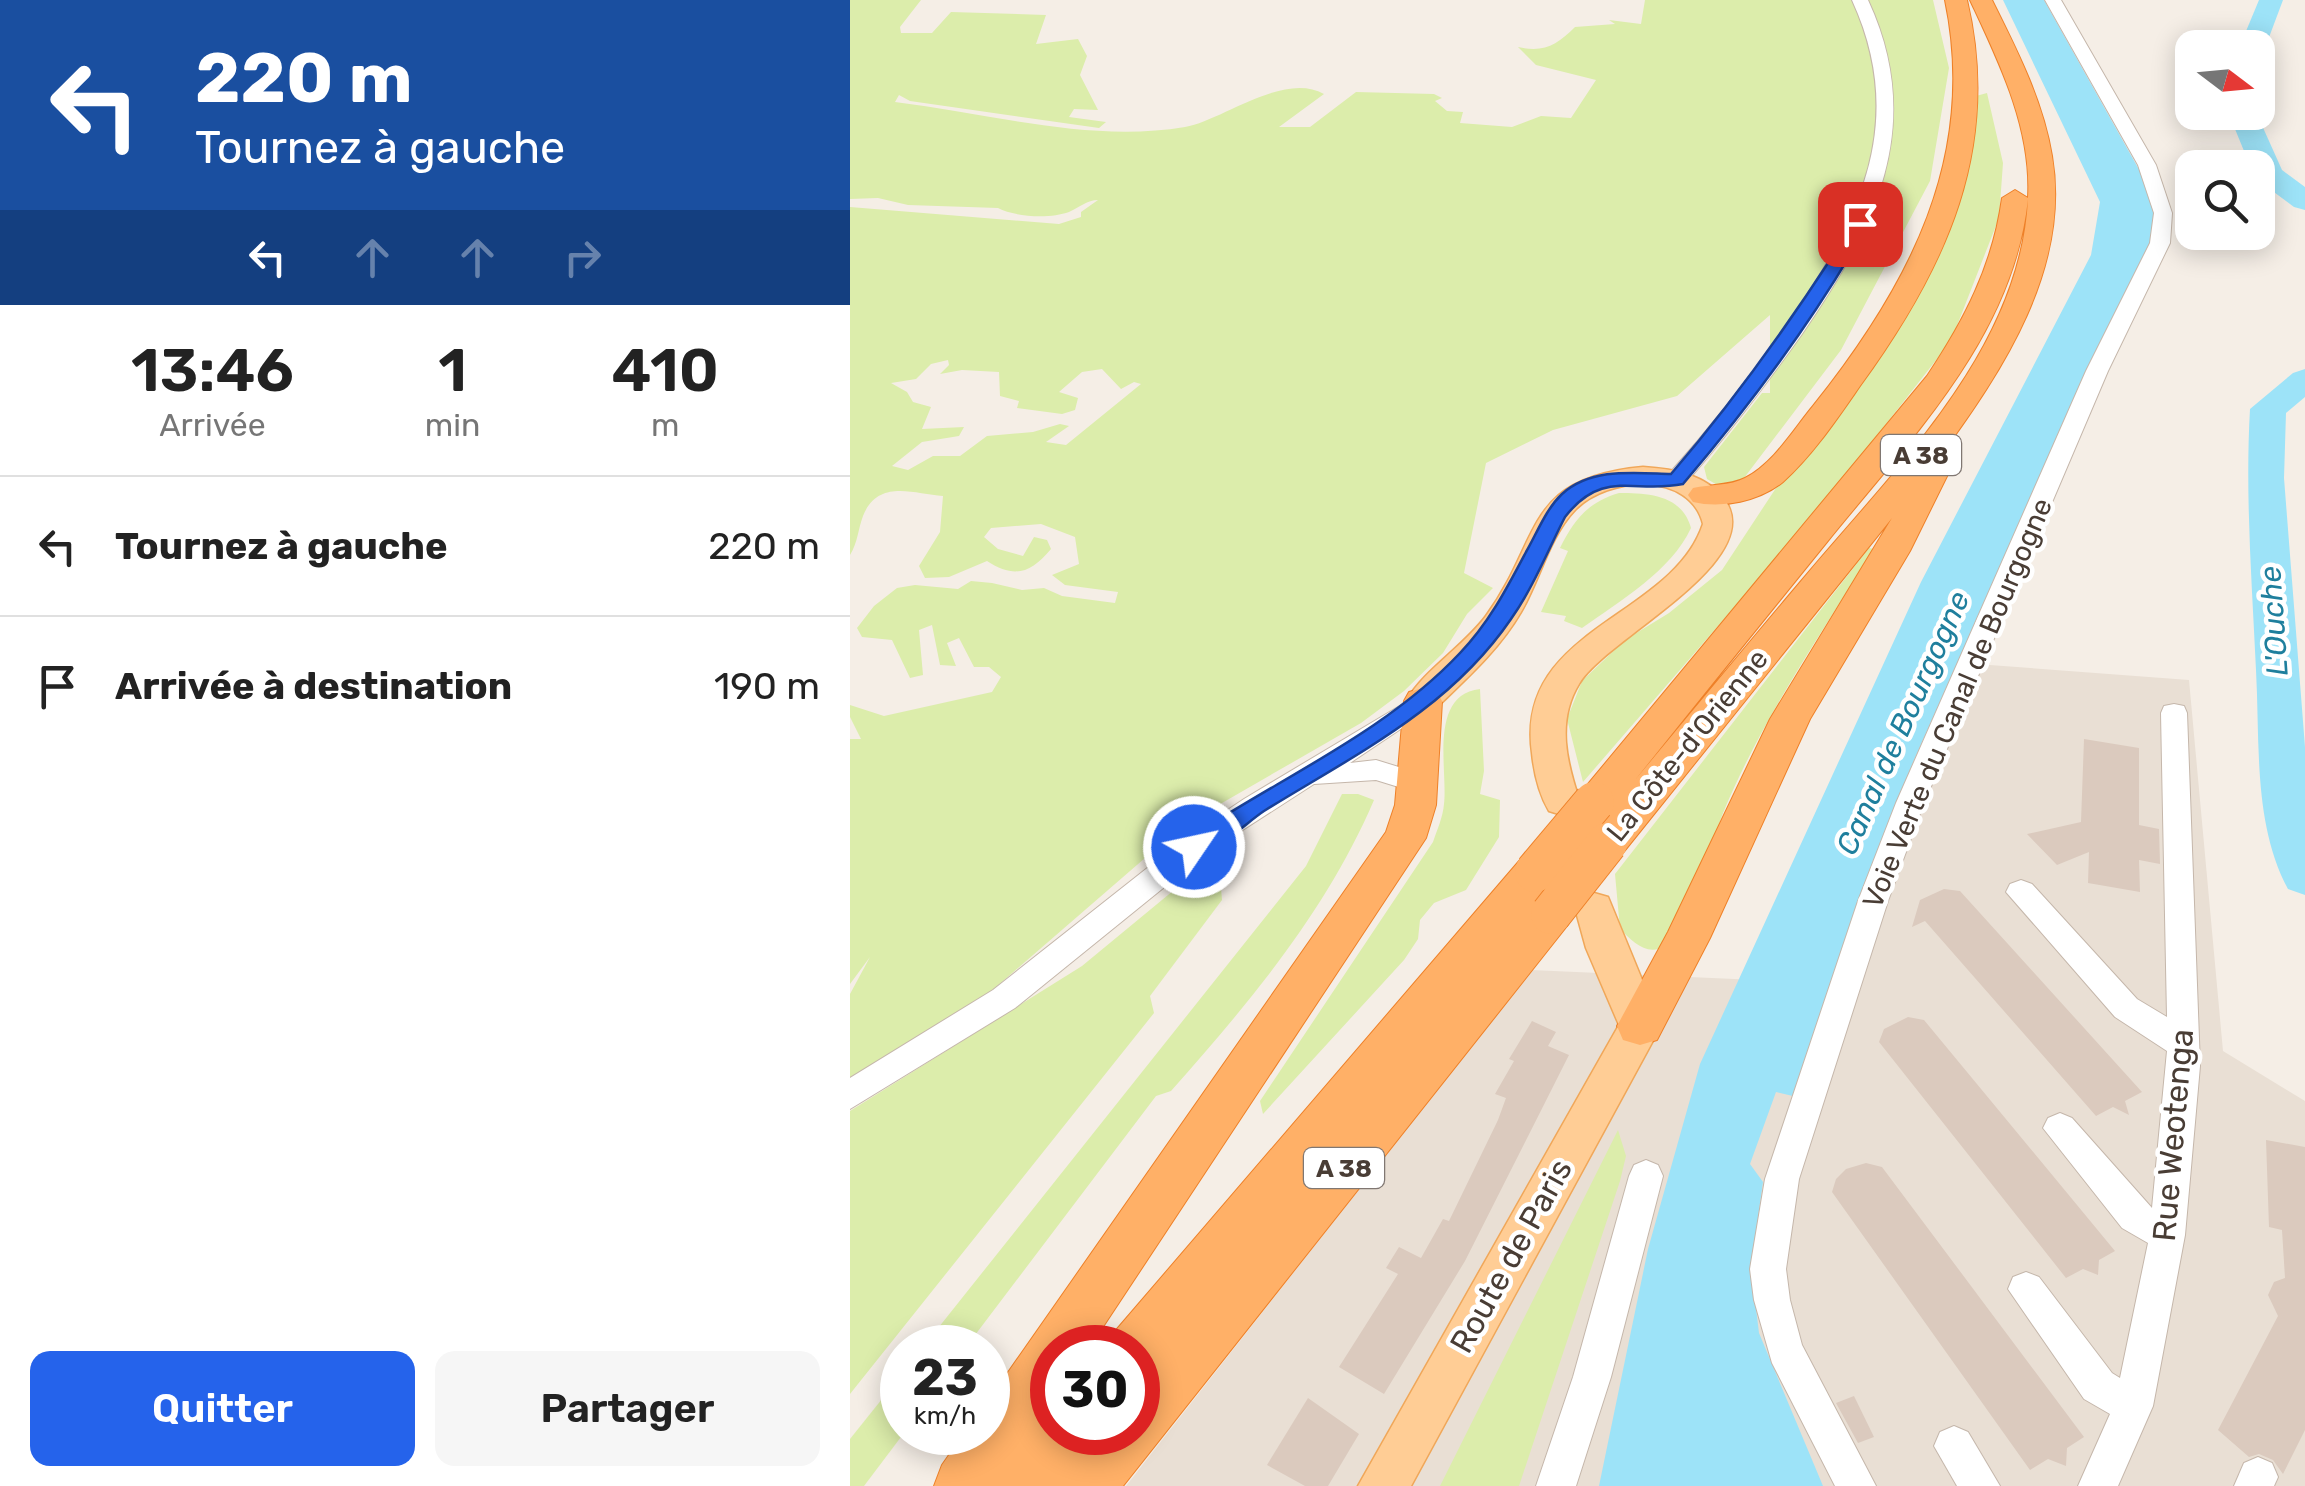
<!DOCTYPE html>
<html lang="fr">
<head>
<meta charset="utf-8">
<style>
  body { margin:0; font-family:Rubik,sans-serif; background:#f6f6f6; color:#222; height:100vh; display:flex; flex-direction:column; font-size:38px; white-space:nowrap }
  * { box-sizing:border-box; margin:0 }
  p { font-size:32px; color:#767676 }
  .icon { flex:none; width:55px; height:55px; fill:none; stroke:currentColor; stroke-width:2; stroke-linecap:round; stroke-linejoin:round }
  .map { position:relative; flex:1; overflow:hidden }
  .sheet { display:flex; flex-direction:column; background:#fff; width:850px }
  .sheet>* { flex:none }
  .hud { background:#1a4fa0; color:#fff; overflow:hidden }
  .needle { width:65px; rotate:106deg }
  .fabs { position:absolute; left:1325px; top:30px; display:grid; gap:20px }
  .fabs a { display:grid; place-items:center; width:100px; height:100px; border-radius:20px; background:#fff; box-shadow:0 5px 25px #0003; font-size:50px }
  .speed { position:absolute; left:30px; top:1325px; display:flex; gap:20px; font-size:50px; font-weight:700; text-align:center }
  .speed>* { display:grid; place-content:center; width:130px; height:130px; border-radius:50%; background:#fff; box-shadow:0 5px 25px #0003; line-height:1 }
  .speed small { font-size:25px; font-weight:400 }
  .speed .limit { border:15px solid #d22; background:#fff; color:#111 }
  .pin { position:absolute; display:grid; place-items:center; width:85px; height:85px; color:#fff; margin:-42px; border-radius:20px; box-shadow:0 5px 15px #0006 }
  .me { position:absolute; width:110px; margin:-55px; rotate:56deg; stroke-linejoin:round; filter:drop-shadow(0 0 8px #0008) }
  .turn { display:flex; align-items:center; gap:35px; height:210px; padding:0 30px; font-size:45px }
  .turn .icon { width:130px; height:130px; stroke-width:2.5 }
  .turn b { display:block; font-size:70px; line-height:85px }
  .lanes { display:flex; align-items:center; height:95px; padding:0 30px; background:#0003; justify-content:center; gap:50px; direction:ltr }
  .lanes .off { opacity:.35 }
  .eta { display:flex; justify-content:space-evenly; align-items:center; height:170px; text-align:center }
  .eta b { font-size:60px; font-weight:600; line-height:70px }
  .cta { display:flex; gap:20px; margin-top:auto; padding:20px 30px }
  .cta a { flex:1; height:115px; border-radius:20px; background:#2563eb; color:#fff; font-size:40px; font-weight:600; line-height:115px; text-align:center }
  .cta a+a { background:#f6f6f6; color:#222 }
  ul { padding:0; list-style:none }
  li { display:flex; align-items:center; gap:30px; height:140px; padding:0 30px; border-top:2px solid #e0e0e0 }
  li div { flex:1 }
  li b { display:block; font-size:38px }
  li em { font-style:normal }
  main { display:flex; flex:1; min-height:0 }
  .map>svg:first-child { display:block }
</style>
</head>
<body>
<main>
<section class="sheet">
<div class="hud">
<div class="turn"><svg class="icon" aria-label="left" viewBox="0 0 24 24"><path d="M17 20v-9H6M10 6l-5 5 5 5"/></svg><div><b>220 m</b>Tournez à gauche</div></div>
<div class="lanes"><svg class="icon" aria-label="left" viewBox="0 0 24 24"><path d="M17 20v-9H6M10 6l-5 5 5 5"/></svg><svg class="icon off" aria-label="ahead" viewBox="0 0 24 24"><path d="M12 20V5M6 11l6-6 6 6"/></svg><svg class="icon off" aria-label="ahead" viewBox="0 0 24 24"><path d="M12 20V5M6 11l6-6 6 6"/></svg><svg class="icon off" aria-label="right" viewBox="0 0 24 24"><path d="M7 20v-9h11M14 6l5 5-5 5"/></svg></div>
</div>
<div class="eta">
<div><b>13:46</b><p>Arrivée</p></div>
<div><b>1</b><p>min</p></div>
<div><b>410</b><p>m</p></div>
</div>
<ul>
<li><svg class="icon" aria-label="left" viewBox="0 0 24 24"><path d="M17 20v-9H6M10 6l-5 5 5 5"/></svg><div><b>Tournez à gauche</b></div><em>220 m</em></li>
<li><svg class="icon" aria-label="arrive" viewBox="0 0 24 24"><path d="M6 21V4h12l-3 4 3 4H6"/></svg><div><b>Arrivée à destination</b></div><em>190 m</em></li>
</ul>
<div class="cta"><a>Quitter</a><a>Partager</a></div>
</section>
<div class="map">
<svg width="1455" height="1486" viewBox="0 0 1455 1486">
  <rect width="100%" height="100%" fill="#f5eee6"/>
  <path fill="#e9dfd4" d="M1126 664 1339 680 1373 1051 1455 1101V1486H276L681 970 907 980Z"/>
  <g fill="#dcedab" fill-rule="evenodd">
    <path d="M0 0H71L50 27 51 33H82L101 12 196 15 186 44 228 39 237 56 230 75 248 110 224 109 219 117 256 122 249 128 60 101 49 95 45 102C142 114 240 143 335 127 373 120 434 71 474 94L429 127H460L506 92 584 94 592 98 585 101 597 111 613 112 610 123 662 127 691 116 721 118 746 80 686 65 668 47C694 53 707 45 725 27L765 24 759 20 791 24 795 0H1083L1099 68 1080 181 991 350 891 482 869 486 857 479 854 467 912 393H920V315L827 396 703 430 636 463 614 573 643 588 617 614 593 653 554 691 511 723 332 826 138 994 0 1083V994L20 957 0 984V739H11L0 717V705L34 716 142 692 151 677 139 667H124L109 638 97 643 106 666 90 665 82 625 69 630 73 675 60 678 42 640 12 637 7 628 24 606 47 588 65 585 108 589 121 581 142 583 172 590 194 588 212 596 265 603 268 592 215 585 202 575 229 564 225 537 191 524 141 528 134 537 148 549 173 556 184 537 197 540 201 549C181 573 165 579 137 561L99 577 75 578 69 566 90 532 93 496C64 494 28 478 13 516 8 529 8 542 0 555V207L209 224 231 217V212L248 200C237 200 230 207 219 212 200 219 165 217 148 208L58 205 28 198 0 199ZM98 360 99 365 90 374 112 370 149 372 150 396 169 401 167 408 212 414 225 410 228 398 209 392 232 372 252 369 271 389 284 382 291 384 216 445 196 442 219 426 210 424 183 432 137 436 110 456H83L58 470 42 466 72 442 109 436 114 427 72 429 81 407 63 402 57 392 41 383 66 379 81 364Z"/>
    <path d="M1137 93 1153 163 1149 218 1101 341 971 507 733 782 717 719 732 681 775 640 819 613 872 570 926 488 1030 353 1126 96Z"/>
    <path d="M769 493C799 493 832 495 841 528 821 571 770 601 732 628L714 621 716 616 691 612 718 551 710 548C724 520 738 502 769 493Z"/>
    <path d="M1019 548 1024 549C970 635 912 719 873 813 860 846 843 925 816 945 798 958 782 941 770 929L765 874Z"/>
    <path d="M630 689 634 771 630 794 650 800 649 837 616 890 584 903 570 920 568 939 554 960 413 1114 410 1101 583 842C587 830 593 817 594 804 598 770 578 695 630 689Z"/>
    <path d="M492 794H508L524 800C477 910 400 1002 321 1091L306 1096 116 1347H73L456 866Z"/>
    <path d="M358 862 369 865 372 900 300 996 304 1013 0 1394V1111L232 966Z"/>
    <path d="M768 1130 776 1156 770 1181 669 1486H590Z"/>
    <path d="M52 1374 54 1433 14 1486H0V1439Z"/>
  </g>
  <path fill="#9de3f8" d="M1153 0H1194L1296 182 1305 219 1300 251 1239 369 1064 760 1016 879 947 1097 926 1092 900 1164 913 1182 901 1267 909 1333 973 1486H749L798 1249 850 1064 1071 582 1241 255 1250 202Z"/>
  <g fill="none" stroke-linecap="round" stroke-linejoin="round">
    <g fill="#9de3f8" fill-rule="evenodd">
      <path d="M1409 0H1433L1415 48 1408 54V48H1389Z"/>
      <path d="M1378 112H1406L1432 170 1455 187V210L1444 207 1409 181 1408 168H1401Z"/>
      <path d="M1455 369V397L1436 413 1434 478 1455 747V895L1438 889C1403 824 1410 742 1406 670 1402 583 1395 496 1400 409L1443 373Z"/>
    </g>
  </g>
  <g fill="#dbcabe">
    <path d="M1234 739 1289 748V825L1309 829 1310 864 1289 860 1290 892 1238 883 1239 852 1207 865 1177 834 1231 822Z"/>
    <path d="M1094 889 1110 891 1292 1092 1275 1101 1279 1115 1263 1107 1246 1116 1075 921 1062 927 1070 900Z"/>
    <path d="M1058 1017 1074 1020 1265 1251 1249 1260 1248 1275 1233 1269 1216 1278 1029 1042 1034 1029Z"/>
    <path d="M682 1021 706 1032 698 1046 719 1055 615 1261 534 1394 489 1367 548 1274 536 1268 549 1247 571 1258 593 1219 599 1221 648 1120 656 1098 645 1094 664 1061 659 1059Z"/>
    <path d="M1416 1140 1455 1147V1430L1433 1474 1423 1460 1409 1454 1399 1457 1368 1430 1428 1316 1418 1295 1424 1282 1435 1278 1432 1230 1419 1227Z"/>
    <path d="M1016 1163 1032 1167 1234 1437 1217 1448 1216 1466 1198 1459 1180 1470 982 1192 986 1179 996 1169Z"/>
    <path d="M1004 1396 1024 1437 1008 1443 986 1403Z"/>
    <path d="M458 1398 509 1434 478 1486H455L417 1465Z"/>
  </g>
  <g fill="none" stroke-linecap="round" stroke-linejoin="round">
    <defs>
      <g id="minor">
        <path d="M1002 0H1018C1077 127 1024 229 952 334 915 386 876 437 834 485H818L814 480 818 475C862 426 903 374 941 319 1010 218 1058 122 1002 0Z"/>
        <path d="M1195 0H1211L1306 165 1322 213 1320 243 1258 371 1074 803 1038 901 949 1179 936 1269 940 1300 952 1345 1026 1486H985L922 1363 904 1300 900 1269 915 1179 1008 901 1046 803 1236 371 1300 243 1304 213 1288 165Z"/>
        <path d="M573 692 582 694 586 701 582 708 500 763 526 760 578 776 582 783 578 790 568 793 526 780 464 784 354 855 165 1008 0 1109V1078L143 990 334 839 394 799Z"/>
        <path d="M1324 704 1334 706 1337 713 1350 1066 1335 1235 1303 1406 1268 1486H1228L1260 1414 1234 1399 1158 1289 1163 1277 1176 1272 1189 1277 1262 1373 1270 1378 1298 1243 1272 1228 1193 1128 1198 1118 1210 1113 1222 1118 1302 1208 1317 1051 1265 1017 1156 892 1160 884 1171 880 1182 884 1287 999 1317 1017 1311 713 1314 706Z"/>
        <path d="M796 1160 808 1165 813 1176 761 1377 726 1486H686L723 1377 779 1176 784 1165Z"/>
        <path d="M1104 1426 1118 1432 1150 1486H1107L1084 1446 1090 1432Z"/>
        <path d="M1408 1457 1422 1463 1428 1477 1424 1486H1384L1394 1463Z"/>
      </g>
      <g id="major">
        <path d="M793 467C823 469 856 474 875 500 918 562 755 639 729 684 706 722 717 763 730 802L725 811 712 815 699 811C689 794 684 773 682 753 664 628 822 618 853 524 840 471 758 476 725 510 699 537 690 580 671 612 649 650 616 679 585 709L573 713 561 709 556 701C575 669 613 647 636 616 693 538 672 478 793 467Z"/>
        <path d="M744 893 758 897 811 1026 561 1486H508L769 1025 736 948 725 908 730 897Z"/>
      </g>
      <g id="highway">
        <path d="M1095 0H1117C1152 148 1096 268 1010 386 987 419 963 455 933 482 910 501 872 509 843 502L838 495 843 488C860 484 880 486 895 478 924 463 943 430 963 406 1059 286 1128 157 1095 0Z"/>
        <path d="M1120 0H1142C1167 50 1193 101 1202 156 1221 267 1153 370 1091 455L1103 464 1060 551 960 719 860 938 807 1040 790 1045 773 1040 767 1026 818 932 920 719 1042 518 772 854 757 859 742 854 736 843 757 813 744 817 729 813 723 802 1077 376C1114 321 1143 265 1152 198L1165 190 1178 198C1182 128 1149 62 1120 0ZM1178 199C1171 350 1043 471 952 580 896 646 841 713 785 780 849 700 913 621 977 542 1060 439 1163 337 1178 199Z"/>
        <path d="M573 688 587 692 592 701 586 805 576 838 239 1348H202V1402L197 1411 202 1408V1432H288V1380L295 1371 288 1374V1348H259L267 1329 670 860 685 856 700 860 707 872 685 902 701 897 717 902 723 914 717 926 273 1486H84L92 1465 115 1432H138V1401L536 832 545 805 554 701 559 692Z"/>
      </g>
    </defs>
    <use href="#minor" stroke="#c5b7ab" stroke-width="2"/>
    <use href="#major" stroke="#f0a759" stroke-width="3"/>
    <use href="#highway" stroke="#ee8028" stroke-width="2"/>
    <use href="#minor" fill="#fff" fill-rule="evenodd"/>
    <use href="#major" fill="#ffcd95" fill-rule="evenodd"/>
    <use href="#highway" fill="#ffb067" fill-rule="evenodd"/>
    <defs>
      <g id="highway-bridge">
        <path d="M685 872 744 802"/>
        <path d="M701 914 757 843"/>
      </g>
    </defs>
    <use href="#highway-bridge" stroke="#ee8028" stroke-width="42" stroke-linecap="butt"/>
    <use href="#highway-bridge" stroke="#ffb067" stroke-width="40"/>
  </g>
  <path fill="#2563eb" stroke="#184099" stroke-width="2.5" d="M1005 221 1018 224C966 318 902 403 833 484 784 494 753 468 715 517 698 550 683 588 661 619 599 710 504 755 414 811 394 824 359 861 335 854L332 847 335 841C427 779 534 734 610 653 639 623 657 588 676 552 687 533 696 509 712 494 742 467 785 473 821 474 890 394 949 310 1005 221Z"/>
  <g text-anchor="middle" stroke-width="9" stroke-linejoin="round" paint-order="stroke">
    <g fill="#fff" stroke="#807772" stroke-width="2.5">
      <rect x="1031" y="435" width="80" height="40" rx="8"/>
      <rect x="454" y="1148" width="80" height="40" rx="8"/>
    </g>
    <g font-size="25" font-weight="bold" fill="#493d35">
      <text x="1071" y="464">A 38</text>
      <text x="494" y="1177">A 38</text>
    </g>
    <g font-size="28" fill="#493d35" stroke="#fff">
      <text transform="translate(1107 703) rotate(-67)" y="10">Voie Verte du Canal de Bourgogne</text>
      <text transform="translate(837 745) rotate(-51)" y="10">La Côte-d'Orienne</text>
    </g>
    <g font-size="30" font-style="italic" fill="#1f7f9d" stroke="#fff">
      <text transform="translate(1424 621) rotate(-94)" y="10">L'Ouche</text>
      <text transform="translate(1053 723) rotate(-66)" y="10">Canal de Bourgogne</text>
    </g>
    <g font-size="32" fill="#493d35" stroke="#fff">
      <text transform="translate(1323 1135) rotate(-85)" y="11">Rue Weotenga</text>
      <text transform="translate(661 1256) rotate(-61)" y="11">Route de Paris</text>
    </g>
  </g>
</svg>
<div class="fabs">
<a><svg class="needle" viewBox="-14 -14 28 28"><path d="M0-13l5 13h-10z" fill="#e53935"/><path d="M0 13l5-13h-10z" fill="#767676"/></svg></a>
<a><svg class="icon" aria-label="search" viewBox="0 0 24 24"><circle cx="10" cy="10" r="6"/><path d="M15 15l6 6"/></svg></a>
</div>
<div class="speed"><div>23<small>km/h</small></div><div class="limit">30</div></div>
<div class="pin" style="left:1010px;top:224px;background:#d93025"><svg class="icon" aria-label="arrive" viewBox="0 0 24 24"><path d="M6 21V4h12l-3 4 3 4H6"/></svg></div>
<svg class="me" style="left:344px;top:847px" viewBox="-20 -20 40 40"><circle r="17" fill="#2563eb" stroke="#fff" stroke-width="3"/><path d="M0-11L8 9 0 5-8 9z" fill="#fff"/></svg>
</div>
</main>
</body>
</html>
